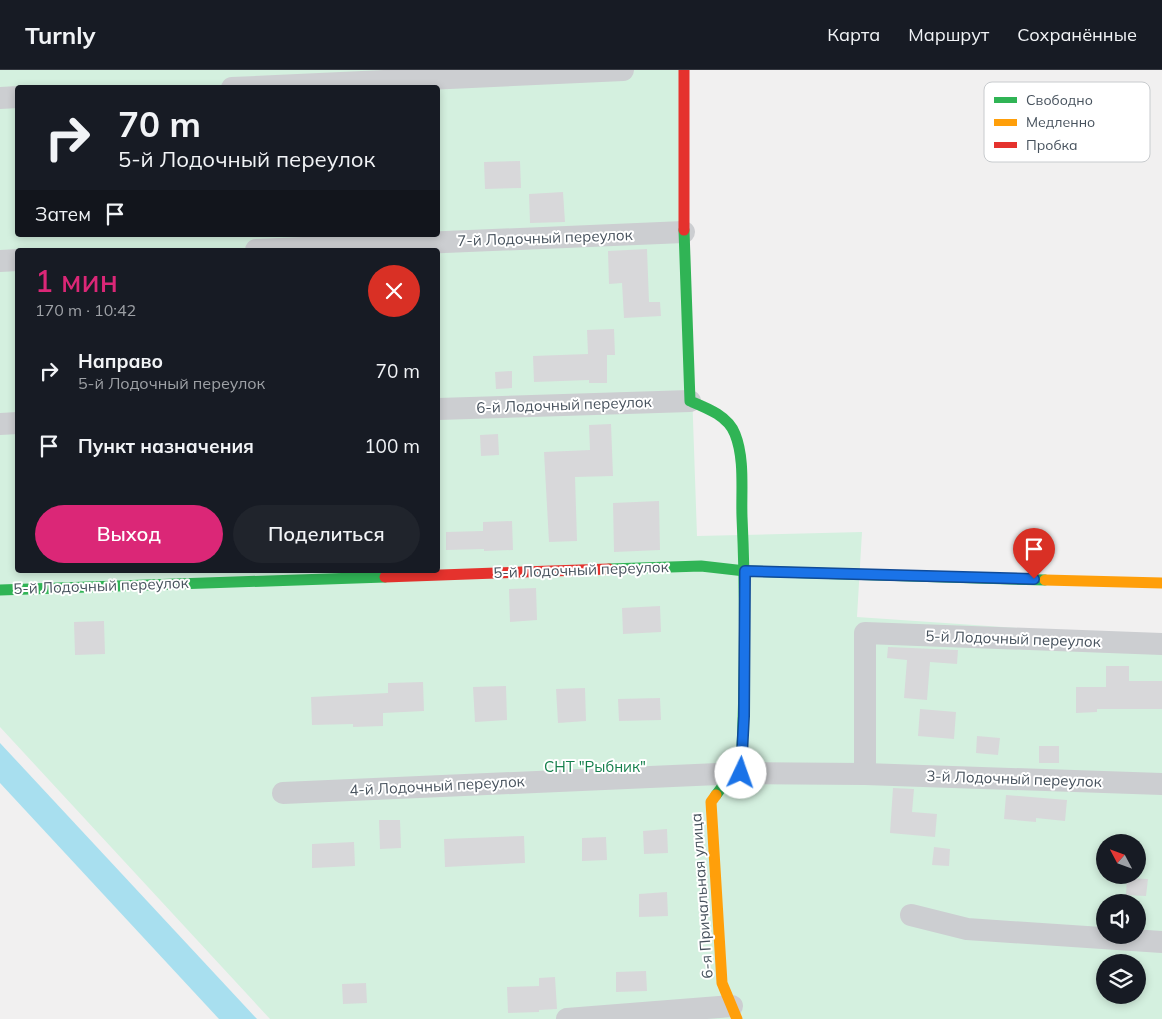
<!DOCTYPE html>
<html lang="ru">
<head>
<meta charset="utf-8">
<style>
  body { margin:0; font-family:Mulish,sans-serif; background:#20242c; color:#f1f3f6; height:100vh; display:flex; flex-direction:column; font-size:19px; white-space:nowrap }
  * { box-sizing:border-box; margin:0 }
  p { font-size:16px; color:#9ea1a6 }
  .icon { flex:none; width:28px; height:28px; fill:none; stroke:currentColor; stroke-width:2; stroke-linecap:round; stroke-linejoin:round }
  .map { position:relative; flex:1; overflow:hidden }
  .details { position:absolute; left:15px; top:178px; width:425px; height:325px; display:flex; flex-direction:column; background:#171b24; border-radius:5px; box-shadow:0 2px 8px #0003 }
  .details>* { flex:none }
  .guide { position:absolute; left:15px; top:15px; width:425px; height:152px; border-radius:5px; box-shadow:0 2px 8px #0003; background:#171b24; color:#f1f3f6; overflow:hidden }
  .needle { width:32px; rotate:311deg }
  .tools { position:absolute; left:1096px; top:764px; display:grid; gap:10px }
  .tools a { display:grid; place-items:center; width:50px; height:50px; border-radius:50%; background:#171b24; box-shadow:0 2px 8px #0003; font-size:25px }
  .pin { position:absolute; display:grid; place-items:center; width:42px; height:42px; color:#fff; margin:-51px -21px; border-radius:50% 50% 50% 0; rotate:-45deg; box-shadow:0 0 5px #0007 }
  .pin .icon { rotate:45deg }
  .me { position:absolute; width:55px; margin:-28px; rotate:3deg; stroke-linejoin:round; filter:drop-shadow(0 0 4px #0008) }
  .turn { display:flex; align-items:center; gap:18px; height:105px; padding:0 20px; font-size:22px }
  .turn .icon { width:65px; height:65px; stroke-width:2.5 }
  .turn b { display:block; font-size:35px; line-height:42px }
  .then { display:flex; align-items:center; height:48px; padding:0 20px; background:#0003; gap:10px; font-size:19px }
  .round { display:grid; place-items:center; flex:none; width:52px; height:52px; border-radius:26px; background:#20242c }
  .summary { display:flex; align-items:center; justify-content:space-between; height:85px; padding:0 20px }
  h1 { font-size:30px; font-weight:600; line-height:38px; color:#db2777 }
  .primary-button { display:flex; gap:10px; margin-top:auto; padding:10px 20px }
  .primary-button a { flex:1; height:58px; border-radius:30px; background:#db2777; color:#fff; font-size:20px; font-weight:600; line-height:58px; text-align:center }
  .primary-button a+a { background:#20242c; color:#f1f3f6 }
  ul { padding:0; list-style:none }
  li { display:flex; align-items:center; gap:15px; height:75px; padding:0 20px }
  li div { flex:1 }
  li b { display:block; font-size:19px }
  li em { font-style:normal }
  header { display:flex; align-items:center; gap:30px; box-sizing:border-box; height:70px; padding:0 25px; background:#171b24; border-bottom:1px solid #363941 }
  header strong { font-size:24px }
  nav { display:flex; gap:28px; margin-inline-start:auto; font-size:18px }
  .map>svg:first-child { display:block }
</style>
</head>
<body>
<header>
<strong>Turnly</strong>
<nav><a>Карта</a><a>Маршрут</a><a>Сохранённые</a></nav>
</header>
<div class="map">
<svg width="1162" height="949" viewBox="0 0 1162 949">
  <rect width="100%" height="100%" fill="#f1f0f0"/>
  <path fill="#d4f0df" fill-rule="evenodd" d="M0 0H681L697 466 862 462 857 547 1162 568V949H270L0 657ZM18 18H438V165H18ZM18 180H438V500H18ZM1105 772H1138V805H1105ZM1105 832H1138V865H1105ZM1105 892H1138V925H1105Z"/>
  <path fill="#a8dfef" d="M0 673 257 949H219L0 713Z"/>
  <g fill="#d8d8da">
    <path d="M520 91 521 118 485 119 484 92Z"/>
    <path d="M563 122 565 152 530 153 529 124Z"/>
    <path d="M647 179 649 232H660L661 246 624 248 622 213 609 214 608 181Z"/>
    <path d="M614 259 615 285H607V313H589V310L534 312 533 286 588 284 587 260Z"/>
    <path d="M512 301V318L496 319 495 302Z"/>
    <path d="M611 354 613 406 575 407 577 471 549 472 544 382 590 380 589 355Z"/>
    <path d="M498 364 499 385 481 386 480 365Z"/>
    <path d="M659 431 660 480 614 482 613 433Z"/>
    <path d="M512 451 513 480 484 481V479L446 480V462L483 461V452Z"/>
    <path d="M536 518 537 550 510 552 509 519Z"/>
    <path d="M660 536 661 562 623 564 622 538Z"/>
    <path d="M104 551 105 584 75 585 74 552Z"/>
    <path d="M888 577 958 580 957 594 930 592 927 630 904 628 907 590 887 588Z"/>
    <path d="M1106 596H1129V611H1162V639H1097V642L1076 643V617H1106Z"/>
    <path d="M423 612 424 641 383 643V656L353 657V654L312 655 311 627 388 623V613Z"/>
    <path d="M506 616 507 650 475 652 473 617Z"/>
    <path d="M585 618 586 651 558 653 556 619Z"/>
    <path d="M660 628 661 650 619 651 618 629Z"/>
    <path d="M920 639 956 642 954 669 918 666Z"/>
    <path d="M977 666 1000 668 998 685 976 683Z"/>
    <rect x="1039" y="676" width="20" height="17"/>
    <path d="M893 718 914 719 912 742 937 744 935 767 890 763Z"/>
    <path d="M1006 725 1067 730 1065 751 1036 748V752L1004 749Z"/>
    <path d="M379 750H400L401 778 380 779Z"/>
    <path d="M667 759 668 783 644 784 643 761Z"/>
    <path d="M524 766 525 793 445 797 444 769Z"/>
    <path d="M606 767 607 790 582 791V768Z"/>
    <path d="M354 772 355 796 312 798V774Z"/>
    <path d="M934 777 950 779 949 796 932 795Z"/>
    <path d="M1127 808 1148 809 1146 826 1126 825Z"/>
    <path d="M667 822 668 846 639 847V824Z"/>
    <path d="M646 901 647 921 616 922V902Z"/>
    <path d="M555 907 557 939 539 940V942L508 943 507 917 539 916V908Z"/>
    <path d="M366 913 367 933 343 934 342 914Z"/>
  </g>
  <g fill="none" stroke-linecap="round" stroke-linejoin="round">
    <g stroke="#ccced1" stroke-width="22">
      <path d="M232 18 623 0"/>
      <path d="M0 28 18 27"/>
      <path d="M256 180 684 162"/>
      <path d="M0 191 18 190"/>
      <path d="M438 339 690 331"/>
      <path d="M0 354 18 353"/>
      <path d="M865 704V563L1162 574"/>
      <path d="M283 723 741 703 865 704 1162 714"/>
      <path d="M911 845 967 859 1162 872"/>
      <path d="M567 949 732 936"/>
    </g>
    <g stroke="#30b455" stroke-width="11">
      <path d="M684 160 690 331C707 338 728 346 735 364 745 389 741 421 742 447 746 533 745 618 741 703L722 717 716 725"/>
      <path d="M609 499 701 496 745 501 1045 510"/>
      <path d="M0 520 385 507"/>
    </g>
    <g stroke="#ff9f0a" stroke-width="11">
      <path d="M1045 510 1162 513"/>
      <path d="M716 725 711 732 722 913 737 949"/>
    </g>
    <g stroke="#e5322d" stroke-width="11">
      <path d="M684 0V160"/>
      <path d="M385 507 609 499"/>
    </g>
  </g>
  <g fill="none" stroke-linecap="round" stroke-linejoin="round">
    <defs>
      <path id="route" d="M741 703 744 646 745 501 1034 509"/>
    </defs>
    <use href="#route" stroke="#114b97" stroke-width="12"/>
    <use href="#route" stroke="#1a73e8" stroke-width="9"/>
  </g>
  <g text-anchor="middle" stroke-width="4" stroke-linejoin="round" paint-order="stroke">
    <g font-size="15" fill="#47525d" stroke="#fff">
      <text transform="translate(545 168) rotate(-2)" y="5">7-й Лодочный переулок</text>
      <text transform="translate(564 335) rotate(-2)" y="5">6-й Лодочный переулок</text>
      <text transform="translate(581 500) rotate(-2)" y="5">5-й Лодочный переулок</text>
      <text transform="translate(101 516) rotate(-2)" y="5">5-й Лодочный переулок</text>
      <text transform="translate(1013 569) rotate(2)" y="5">5-й Лодочный переулок</text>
      <text transform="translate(1014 709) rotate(2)" y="5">3-й Лодочный переулок</text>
      <text transform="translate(437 716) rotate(-3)" y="5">4-й Лодочный переулок</text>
      <text transform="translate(702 826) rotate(-94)" y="5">6-я Причальная улица</text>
    </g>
    <g font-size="15" fill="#15804c" stroke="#fff">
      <text x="595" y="702">СНТ "Рыбник"</text>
    </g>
  </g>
  <rect x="984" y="12" width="166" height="80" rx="8" fill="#fff" stroke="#c8cbce" stroke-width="1"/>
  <rect x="994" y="27" width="23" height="6" fill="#30b455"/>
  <rect x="994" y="49" width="23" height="7" fill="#ff9f0a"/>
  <rect x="994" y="72" width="23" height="6" fill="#e5322d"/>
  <g font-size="14" fill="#47525d">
    <text x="1026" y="35">Свободно</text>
    <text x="1026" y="57">Медленно</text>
    <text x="1026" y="80">Пробка</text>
  </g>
</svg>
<div class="tools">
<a><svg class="needle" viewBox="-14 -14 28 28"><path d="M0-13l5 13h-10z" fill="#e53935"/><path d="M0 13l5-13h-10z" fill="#9ea1a6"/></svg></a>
<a><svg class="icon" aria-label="sound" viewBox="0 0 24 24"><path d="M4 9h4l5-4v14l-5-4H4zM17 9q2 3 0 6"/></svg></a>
<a><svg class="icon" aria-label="layers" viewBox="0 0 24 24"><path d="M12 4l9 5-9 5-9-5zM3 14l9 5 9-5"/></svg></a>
</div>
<div class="pin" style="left:1034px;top:509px;background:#d93025"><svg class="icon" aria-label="arrive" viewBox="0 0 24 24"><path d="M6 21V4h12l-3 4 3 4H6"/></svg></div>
<svg class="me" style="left:741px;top:703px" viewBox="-20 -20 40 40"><circle r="19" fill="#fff"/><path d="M0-13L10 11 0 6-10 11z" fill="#1a73e8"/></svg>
<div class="guide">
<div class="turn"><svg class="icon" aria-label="right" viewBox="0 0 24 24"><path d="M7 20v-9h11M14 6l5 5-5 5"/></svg><div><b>70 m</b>5-й Лодочный переулок</div></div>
<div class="then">Затем<svg class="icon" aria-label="arrive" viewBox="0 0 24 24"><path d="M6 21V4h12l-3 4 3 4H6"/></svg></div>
</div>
<section class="details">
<div class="summary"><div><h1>1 мин</h1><p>170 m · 10:42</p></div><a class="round" style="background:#d93025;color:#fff"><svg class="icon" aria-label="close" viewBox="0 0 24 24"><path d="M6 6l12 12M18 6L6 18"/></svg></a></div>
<ul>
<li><svg class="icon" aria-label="right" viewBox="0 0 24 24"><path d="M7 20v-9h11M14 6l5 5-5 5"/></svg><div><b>Направо</b><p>5-й Лодочный переулок</p></div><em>70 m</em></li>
<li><svg class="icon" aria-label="arrive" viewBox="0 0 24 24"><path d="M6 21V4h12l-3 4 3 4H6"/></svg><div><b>Пункт назначения</b></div><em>100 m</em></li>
</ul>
<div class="primary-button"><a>Выход</a><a>Поделиться</a></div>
</section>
</div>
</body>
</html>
